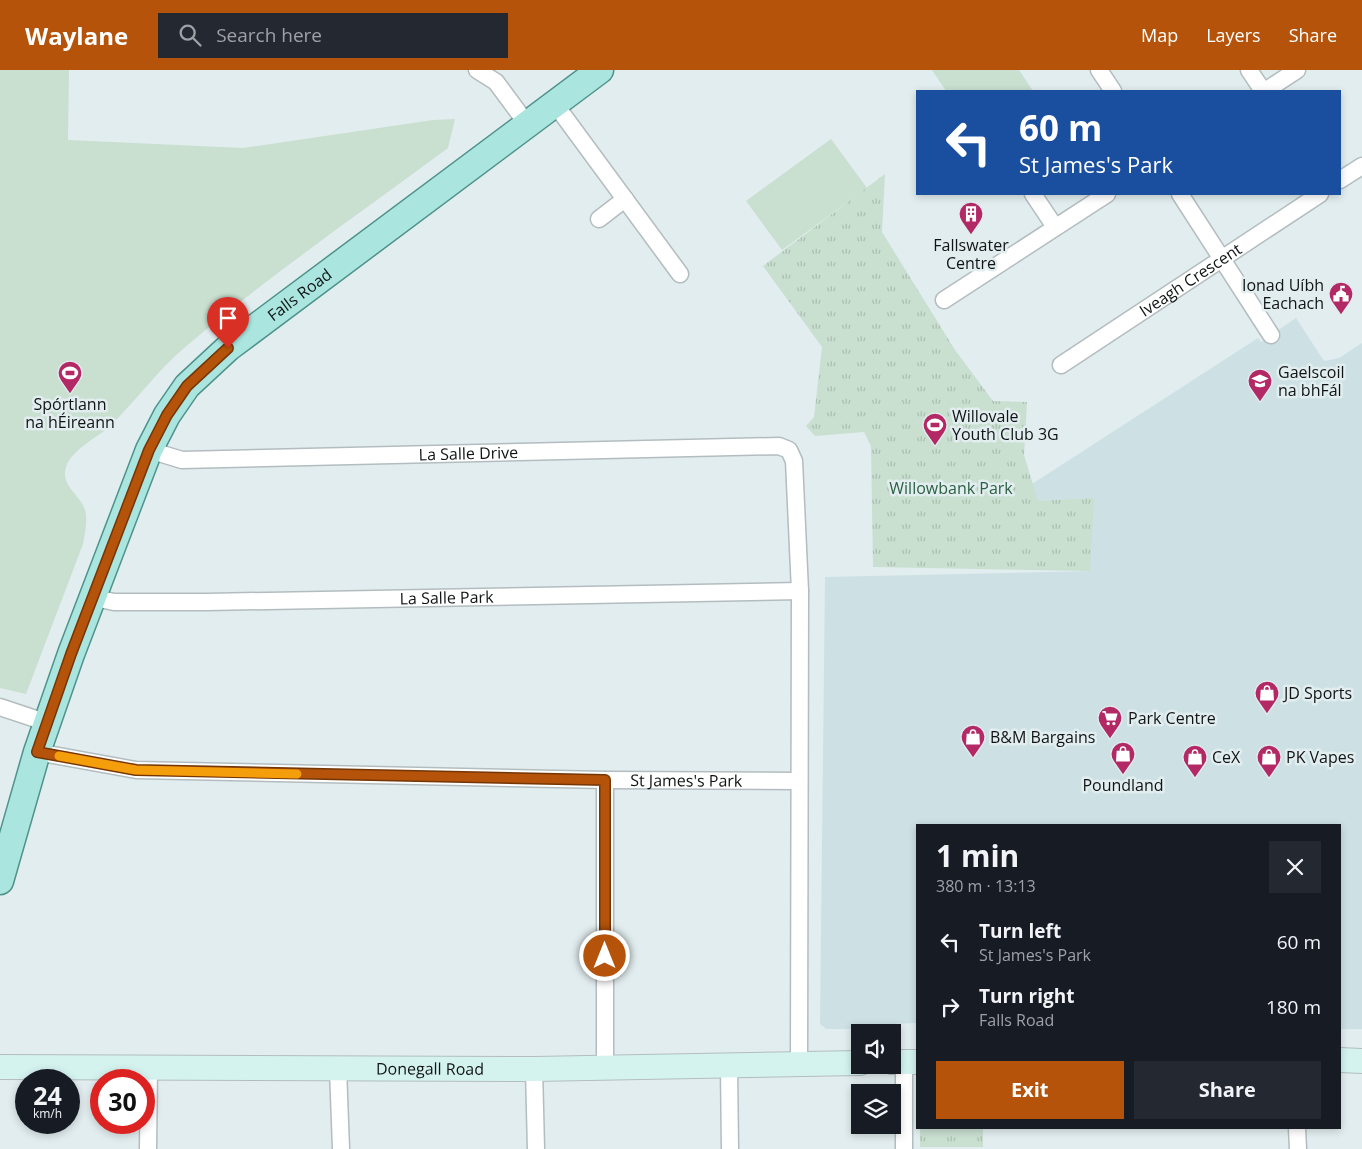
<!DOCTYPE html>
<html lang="en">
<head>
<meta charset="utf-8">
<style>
  body { margin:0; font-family:"Open Sans",sans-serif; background:#242831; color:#f1f3f6; height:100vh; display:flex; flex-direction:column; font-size:19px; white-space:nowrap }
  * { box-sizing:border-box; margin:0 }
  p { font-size:16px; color:#9ea1a6 }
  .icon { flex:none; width:28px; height:28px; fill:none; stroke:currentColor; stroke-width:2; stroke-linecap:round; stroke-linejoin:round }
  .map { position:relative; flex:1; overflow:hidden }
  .panel { position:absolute; left:916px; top:754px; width:425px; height:305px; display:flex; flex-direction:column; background:#171b24; border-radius:0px; box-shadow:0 2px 8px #0003 }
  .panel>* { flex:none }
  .hud { position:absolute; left:916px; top:20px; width:425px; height:105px; border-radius:0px; box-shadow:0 2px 8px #0003; background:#1a4fa0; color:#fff; overflow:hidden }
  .tools { position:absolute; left:851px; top:954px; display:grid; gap:10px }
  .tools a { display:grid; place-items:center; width:50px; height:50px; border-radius:0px; background:#171b24; box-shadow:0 2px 8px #0003; font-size:25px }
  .speed { position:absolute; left:15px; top:999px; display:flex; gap:10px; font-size:25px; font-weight:700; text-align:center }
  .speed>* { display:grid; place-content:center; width:65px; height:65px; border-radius:50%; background:#171b24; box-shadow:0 2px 8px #0003; line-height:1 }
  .speed small { font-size:12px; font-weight:400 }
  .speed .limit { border:8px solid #d22; background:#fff; color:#111 }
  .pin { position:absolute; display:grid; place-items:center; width:42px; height:42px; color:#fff; margin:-51px -21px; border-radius:50% 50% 50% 0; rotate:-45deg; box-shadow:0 0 5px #0007 }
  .pin .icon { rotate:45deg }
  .me { position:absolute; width:55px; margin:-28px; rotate:0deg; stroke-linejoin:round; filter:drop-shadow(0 0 4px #0008) }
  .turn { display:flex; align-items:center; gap:18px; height:105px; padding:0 20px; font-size:22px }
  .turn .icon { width:65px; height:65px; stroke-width:2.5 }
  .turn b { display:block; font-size:35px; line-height:42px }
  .round { display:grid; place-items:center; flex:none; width:52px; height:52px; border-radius:0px; background:#242831 }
  .head { display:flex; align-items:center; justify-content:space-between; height:85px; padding:0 20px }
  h1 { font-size:30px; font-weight:700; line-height:38px }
  .cta { display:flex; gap:10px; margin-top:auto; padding:10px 20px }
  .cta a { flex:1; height:58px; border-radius:0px; background:#b45309; color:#fff; font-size:20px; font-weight:700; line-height:58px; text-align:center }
  .cta a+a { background:#242831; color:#f1f3f6 }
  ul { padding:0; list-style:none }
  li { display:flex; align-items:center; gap:15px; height:65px; padding:0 20px }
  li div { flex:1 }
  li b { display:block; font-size:19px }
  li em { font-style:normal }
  header { display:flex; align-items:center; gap:30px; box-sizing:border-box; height:70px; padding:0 25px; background:#b45309; color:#fff }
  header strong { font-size:24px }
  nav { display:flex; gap:28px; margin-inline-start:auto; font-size:18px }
  .search { width:350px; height:45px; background:#242831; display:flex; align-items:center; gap:12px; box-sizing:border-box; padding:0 18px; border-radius:0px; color:#9ea1a6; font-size:19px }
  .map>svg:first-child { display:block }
</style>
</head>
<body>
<header>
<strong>Waylane</strong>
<div class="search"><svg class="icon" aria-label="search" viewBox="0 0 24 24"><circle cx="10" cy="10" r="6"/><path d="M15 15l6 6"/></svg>Search here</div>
<nav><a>Map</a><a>Layers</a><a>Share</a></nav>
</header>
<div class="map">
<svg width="1362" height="1079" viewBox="0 0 1362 1079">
  <defs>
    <pattern id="park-tufts" width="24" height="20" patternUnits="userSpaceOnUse" patternTransform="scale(1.25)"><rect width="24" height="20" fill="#c9dfd0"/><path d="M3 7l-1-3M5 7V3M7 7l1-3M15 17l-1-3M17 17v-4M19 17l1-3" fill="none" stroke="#acbeb2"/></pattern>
  </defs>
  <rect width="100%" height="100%" fill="#e2edef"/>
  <path fill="#cde1e5" d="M1296 248 1324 291 1339 288 1362 273V959H1340V755H918L917 953 867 955V959H826L820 954 825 507 1090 501 1038 431 1032 414 1258 268 1261 272Z"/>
  <g fill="#c9dfd0">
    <path d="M0 0H69L68 70 243 78 433 50 455 49 448 78C359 144 267 207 183 279 156 302 135 332 110 356 97 368 72 379 66 397 60 416 80 424 85 440 88 452 85 462 83 474L26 624 0 618Z"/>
    <path d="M932 0H1019L1033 21H946Z"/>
    <path d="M831 69 867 118 782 180 746 131Z"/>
  </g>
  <g fill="url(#park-tufts)">
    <path d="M885 104 882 162 955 280 993 331 1027 332 1024 385 1038 431 1094 428 1090 501 873 497 871 376 864 362 815 366 806 356 814 347 822 277 763 196Z"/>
    <rect x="920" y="1058" width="63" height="19"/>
  </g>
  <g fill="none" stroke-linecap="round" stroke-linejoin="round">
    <defs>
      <g id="street">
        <path d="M477 0 496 12 527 54"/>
        <path d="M1099 0 1113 21"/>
        <path d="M1249 0 1263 21"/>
        <path d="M1265 21 1297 0"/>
        <path d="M555 34 680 204"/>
        <path d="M1340 110 1362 96"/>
        <path d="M1033 124 1055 157"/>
        <path d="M1180 124 1271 265"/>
        <path d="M599 149 625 129"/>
        <path d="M944 230 1107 124"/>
        <path id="s1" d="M1061 295 1320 124"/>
        <path id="s2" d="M149 380 182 390 779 376 789 380 794 391 800 521 799 996"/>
        <path id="s3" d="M95 528 114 532H207L800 521"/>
        <path d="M0 637 48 653"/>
        <path id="s4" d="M37 682 136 700 605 710 798 711"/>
        <path d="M605 997V710"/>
        <path d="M729 997 730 1079"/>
        <path d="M338 998 341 1079"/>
        <path d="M534 999 536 1079"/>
        <path d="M1297 1058 1298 1079"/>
        <path d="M148 1079 149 998"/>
        <path d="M904 1079V992"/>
      </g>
      <g id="secondary">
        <path d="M1340 990 1362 991"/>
        <path d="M892 992H918"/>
        <path id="s5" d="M0 997 534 999 860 993"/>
      </g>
      <g id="primary">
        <path id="s6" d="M0 811 37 682 71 584 149 380 167 345 187 316 228 278 600 0"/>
      </g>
    </defs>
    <use href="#street" stroke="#b3bdbf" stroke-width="19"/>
    <use href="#secondary" stroke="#b3bdbf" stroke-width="26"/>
    <use href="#primary" stroke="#4f928a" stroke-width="29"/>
    <use href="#street" stroke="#fff" stroke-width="16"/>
    <use href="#secondary" stroke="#d4f3ef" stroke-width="24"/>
    <use href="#primary" stroke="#aae6df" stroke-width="26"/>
  </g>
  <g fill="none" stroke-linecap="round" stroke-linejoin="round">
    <defs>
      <path id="route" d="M228 278 187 316 167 345 149 380 71 584 37 682 136 700 605 710V886"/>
    </defs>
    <use href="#route" stroke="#753606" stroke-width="12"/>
    <use href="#route" stroke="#b45309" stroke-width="9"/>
    <path stroke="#f59e0b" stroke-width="9" d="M59 686 136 700 297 704"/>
  </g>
  <defs>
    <symbol id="building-pin" viewBox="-11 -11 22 30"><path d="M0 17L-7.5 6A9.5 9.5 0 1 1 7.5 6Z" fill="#b32966" stroke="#e2edef"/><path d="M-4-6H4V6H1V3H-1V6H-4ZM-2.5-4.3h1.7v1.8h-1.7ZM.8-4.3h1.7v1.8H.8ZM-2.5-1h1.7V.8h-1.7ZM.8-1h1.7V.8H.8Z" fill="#fff"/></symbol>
    <symbol id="civic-pin" viewBox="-11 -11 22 30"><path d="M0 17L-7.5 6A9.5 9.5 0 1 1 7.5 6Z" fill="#b32966" stroke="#e2edef"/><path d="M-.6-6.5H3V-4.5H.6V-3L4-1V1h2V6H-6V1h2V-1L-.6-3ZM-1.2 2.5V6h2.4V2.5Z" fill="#fff"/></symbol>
    <symbol id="stadium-pin" viewBox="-11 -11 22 30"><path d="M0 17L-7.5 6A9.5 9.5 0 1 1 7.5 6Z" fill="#b32966" stroke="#e2edef"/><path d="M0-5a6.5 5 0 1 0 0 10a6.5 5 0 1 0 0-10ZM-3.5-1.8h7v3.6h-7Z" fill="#fff"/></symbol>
    <symbol id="school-pin" viewBox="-11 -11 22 30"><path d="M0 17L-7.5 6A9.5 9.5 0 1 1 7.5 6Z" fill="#b32966" stroke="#e2edef"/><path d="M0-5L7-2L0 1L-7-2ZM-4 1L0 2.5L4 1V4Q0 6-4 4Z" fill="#fff"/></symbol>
    <symbol id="shop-pin" viewBox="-11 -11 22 30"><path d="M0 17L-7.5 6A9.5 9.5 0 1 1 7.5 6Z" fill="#b32966" stroke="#e2edef"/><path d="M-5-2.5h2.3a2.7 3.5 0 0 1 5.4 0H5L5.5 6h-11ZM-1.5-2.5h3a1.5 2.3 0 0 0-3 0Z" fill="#fff"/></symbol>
    <symbol id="supermarket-pin" viewBox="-11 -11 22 30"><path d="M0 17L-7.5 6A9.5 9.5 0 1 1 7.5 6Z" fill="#b32966" stroke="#e2edef"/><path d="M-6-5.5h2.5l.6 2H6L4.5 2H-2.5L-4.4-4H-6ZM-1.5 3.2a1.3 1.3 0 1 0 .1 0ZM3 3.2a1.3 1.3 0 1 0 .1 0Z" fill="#fff"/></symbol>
  </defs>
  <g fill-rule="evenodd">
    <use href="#building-pin" x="957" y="130" width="28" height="38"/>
    <use href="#civic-pin" x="1327" y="210" width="28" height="38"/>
    <use href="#stadium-pin" x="56" y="289" width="28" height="38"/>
    <use href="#school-pin" x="1246" y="297" width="28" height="38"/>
    <use href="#stadium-pin" x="921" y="341" width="28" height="38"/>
    <use href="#shop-pin" x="1253" y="609" width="28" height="38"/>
    <use href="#supermarket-pin" x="1096" y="634" width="28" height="38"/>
    <use href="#shop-pin" x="959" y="653" width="28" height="38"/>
    <use href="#shop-pin" x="1109" y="670" width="28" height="38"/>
    <use href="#shop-pin" x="1181" y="673" width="28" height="38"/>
    <use href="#shop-pin" x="1255" y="673" width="28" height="38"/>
  </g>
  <g text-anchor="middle" stroke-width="5" stroke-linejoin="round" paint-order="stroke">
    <g font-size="16" fill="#111415" stroke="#e2edef" text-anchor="start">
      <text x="971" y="181" text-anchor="middle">Fallswater<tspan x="971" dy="18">Centre</tspan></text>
      <text x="1324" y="221" text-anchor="end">Ionad Uíbh<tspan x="1324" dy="18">Eachach</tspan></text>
      <text x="1278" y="308">Gaelscoil<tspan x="1278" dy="18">na bhFál</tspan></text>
      <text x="70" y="340" text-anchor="middle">Spórtlann<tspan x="70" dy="18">na hÉireann</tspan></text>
      <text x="952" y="352">Willovale<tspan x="952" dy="18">Youth Club 3G</tspan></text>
      <text x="1284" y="629">JD Sports</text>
      <text x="1128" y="654">Park Centre</text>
      <text x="990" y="673">B&amp;M Bargains</text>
      <text x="1212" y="693">CeX</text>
      <text x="1286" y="693">PK Vapes</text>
      <text x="1123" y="721" text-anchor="middle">Poundland</text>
    </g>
    <g font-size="16" fill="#111415" stroke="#e2edef">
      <text dy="6" stroke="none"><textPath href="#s1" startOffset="155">Iveagh Crescent</textPath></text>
      <text dy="6" stroke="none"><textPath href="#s6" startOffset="676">Falls Road</textPath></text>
      <text dy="6" stroke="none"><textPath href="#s2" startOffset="321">La Salle Drive</textPath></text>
      <text dy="6" stroke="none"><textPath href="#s3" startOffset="352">La Salle Park</textPath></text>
      <text dy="6" stroke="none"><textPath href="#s4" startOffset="651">St James's Park</textPath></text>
      <text dy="6" stroke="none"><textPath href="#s5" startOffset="430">Donegall Road</textPath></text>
    </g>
    <g font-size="16" fill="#2b6142" stroke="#e2edef">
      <text x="951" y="424">Willowbank Park</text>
    </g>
  </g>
</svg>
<div class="tools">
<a><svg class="icon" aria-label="sound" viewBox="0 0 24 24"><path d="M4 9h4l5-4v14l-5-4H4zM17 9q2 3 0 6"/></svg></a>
<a><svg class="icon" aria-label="layers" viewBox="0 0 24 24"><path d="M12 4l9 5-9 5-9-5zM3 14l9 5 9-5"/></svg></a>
</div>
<div class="speed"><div>24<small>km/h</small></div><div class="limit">30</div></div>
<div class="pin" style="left:228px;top:278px;background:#d93025"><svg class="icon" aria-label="arrive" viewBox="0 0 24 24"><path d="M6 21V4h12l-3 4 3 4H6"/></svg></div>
<svg class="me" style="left:605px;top:886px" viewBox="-20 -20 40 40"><circle r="17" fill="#b45309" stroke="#fff" stroke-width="3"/><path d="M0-11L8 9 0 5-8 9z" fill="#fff"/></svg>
<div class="hud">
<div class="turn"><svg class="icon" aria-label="left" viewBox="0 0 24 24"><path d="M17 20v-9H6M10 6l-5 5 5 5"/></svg><div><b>60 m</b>St James's Park</div></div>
</div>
<section class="panel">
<div class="head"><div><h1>1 min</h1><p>380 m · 13:13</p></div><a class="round"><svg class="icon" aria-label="close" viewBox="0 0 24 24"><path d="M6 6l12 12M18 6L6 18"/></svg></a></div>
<ul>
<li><svg class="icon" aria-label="left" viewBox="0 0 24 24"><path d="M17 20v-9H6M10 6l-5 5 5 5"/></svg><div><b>Turn left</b><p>St James's Park</p></div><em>60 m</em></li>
<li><svg class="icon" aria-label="right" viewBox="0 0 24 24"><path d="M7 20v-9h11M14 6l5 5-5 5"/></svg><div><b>Turn right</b><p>Falls Road</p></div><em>180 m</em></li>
</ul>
<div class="cta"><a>Exit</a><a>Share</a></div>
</section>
</div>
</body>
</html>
